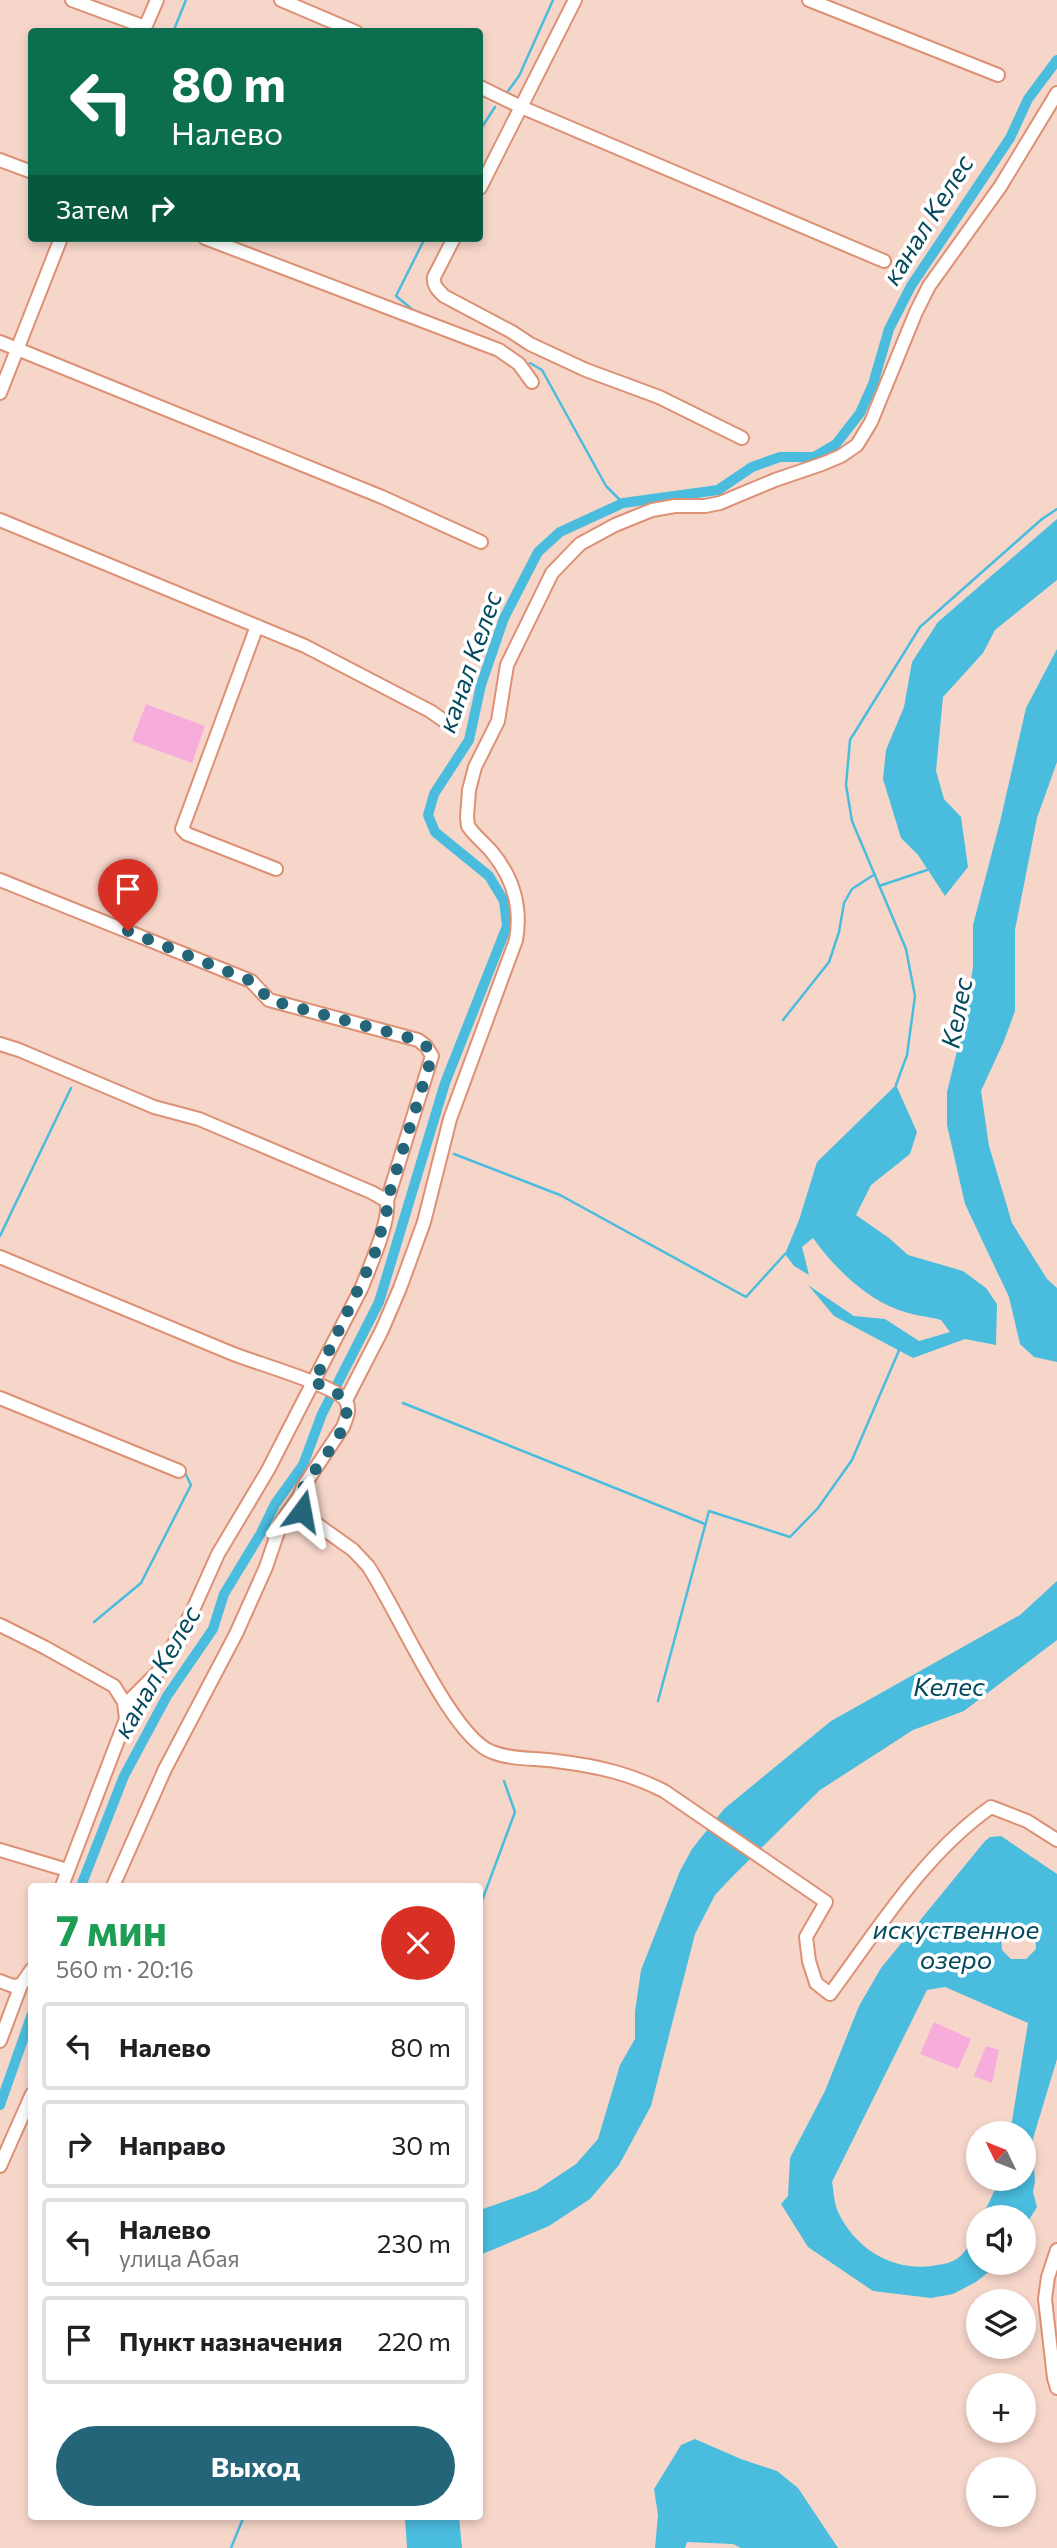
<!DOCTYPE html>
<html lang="ru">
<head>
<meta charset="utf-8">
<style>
  body { margin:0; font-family:Commissioner,sans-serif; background:#f2f2f2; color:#202124; height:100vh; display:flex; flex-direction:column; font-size:26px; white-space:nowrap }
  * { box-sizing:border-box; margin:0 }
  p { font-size:23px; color:#757577 }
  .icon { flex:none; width:38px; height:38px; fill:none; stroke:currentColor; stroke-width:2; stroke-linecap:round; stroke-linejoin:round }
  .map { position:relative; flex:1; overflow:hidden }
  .sheet { position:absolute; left:28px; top:1883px; width:455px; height:637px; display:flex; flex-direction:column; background:#fff; border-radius:7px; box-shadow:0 4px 10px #0003 }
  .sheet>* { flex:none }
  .top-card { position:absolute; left:28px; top:28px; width:455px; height:214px; border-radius:7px; box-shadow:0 4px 10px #0003; background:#0b6e4f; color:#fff; overflow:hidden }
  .needle { width:46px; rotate:313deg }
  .fabs { position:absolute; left:966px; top:2121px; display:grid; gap:14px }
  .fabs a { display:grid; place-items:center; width:70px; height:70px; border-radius:50%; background:#fff; box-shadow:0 4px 10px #0003; font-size:35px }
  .pin { position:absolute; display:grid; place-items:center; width:60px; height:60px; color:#fff; margin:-72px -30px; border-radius:50% 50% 50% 0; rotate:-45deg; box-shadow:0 0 7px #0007 }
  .pin .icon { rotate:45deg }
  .me { position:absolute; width:77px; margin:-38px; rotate:13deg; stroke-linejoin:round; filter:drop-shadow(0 0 5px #0008) }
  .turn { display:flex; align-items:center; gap:24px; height:147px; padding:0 28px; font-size:32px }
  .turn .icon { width:91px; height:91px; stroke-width:2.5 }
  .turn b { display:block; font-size:49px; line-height:60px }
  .then { display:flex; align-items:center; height:66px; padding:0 28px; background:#0003; gap:14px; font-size:26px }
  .round { display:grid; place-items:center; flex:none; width:74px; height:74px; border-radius:37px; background:#f2f2f2 }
  .summary { display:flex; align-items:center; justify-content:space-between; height:119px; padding:0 28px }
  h1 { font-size:42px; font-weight:700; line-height:52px; color:#1e9e55 }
  .primary-button { display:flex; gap:14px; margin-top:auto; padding:14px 28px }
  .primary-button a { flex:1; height:80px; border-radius:42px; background:#246579; color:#fff; font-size:28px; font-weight:700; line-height:80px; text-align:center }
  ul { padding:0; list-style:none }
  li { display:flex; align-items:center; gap:21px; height:88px; margin:0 14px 10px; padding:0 14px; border:4px solid #e0e0e0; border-radius:7px }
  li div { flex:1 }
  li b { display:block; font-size:26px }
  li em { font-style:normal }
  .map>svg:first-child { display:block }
</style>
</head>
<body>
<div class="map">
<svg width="1057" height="2548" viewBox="0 0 1057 2548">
  <rect width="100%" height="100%" fill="#f7d6ca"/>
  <g fill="#f7addb">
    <path d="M146 704 205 726 192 763 132 741Z"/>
    <path d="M934 2022 971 2039 958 2069 920 2054Z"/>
    <path d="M986 2046 999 2050 992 2083 974 2076Z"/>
  </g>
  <g fill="#4abcde" fill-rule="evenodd">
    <path d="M1057 519V580L995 630 983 653 943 697 936 771 944 799 961 817 968 867 945 896 918 855 901 838 883 779 886 750 904 707 912 662 938 622Z"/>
    <path d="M1057 649V762L1037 818 1015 930V1011L1004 1041 981 1091 989 1146 1012 1223 1047 1279 1057 1288V1362L1034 1357 1020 1344 1009 1297 965 1204 947 1125V1092L965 1018 973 967V925L1000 822 1026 708Z"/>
    <path d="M896 1085 917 1132 910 1154 871 1185 856 1215 889 1238 908 1255 963 1271 986 1288 997 1304 996 1345 965 1339 913 1358 834 1316 808 1285 854 1316 885 1319 919 1341 950 1332 941 1320C930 1317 919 1316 908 1313 870 1303 835 1269 813 1238L802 1247 809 1275 794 1266 785 1254 799 1220 817 1162Z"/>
    <path d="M1057 1581V1640L964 1711 913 1730 820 1790 731 1878 715 1895 695 1934 651 2106 619 2165 590 2199 549 2226 480 2255V2210L537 2190 576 2164 598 2139 620 2065 635 2039V2012L641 1970 680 1871 692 1849 724 1809 831 1721 1020 1615Z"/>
    <path d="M1001 1836 1057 1874V2059L1032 2142 1035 2181 1033 2192 1037 2207 1024 2228V2217H982L1000 2179H1024V2133H1010L1028 2023 945 1987 927 1990 832 2182C834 2192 834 2205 839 2214 857 2250 893 2271 932 2266 941 2264 950 2264 958 2258 968 2251 973 2237 978 2226V2263H1000L976 2282 953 2294 931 2298 873 2291 808 2247 781 2204 788 2196 790 2158 825 2091 859 2006 881 1968 985 1841 990 1837ZM1026 1926 1035 1935 1036 1949 1026 1959H1011L1002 1950 1001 1937 1010 1927Z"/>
    <path d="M695 2439 741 2459 777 2471 798 2488 838 2548H741L733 2544 687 2542 685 2548H655L658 2515 654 2489 681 2445Z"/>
    <path d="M405 2517H459L462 2548H407Z"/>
  </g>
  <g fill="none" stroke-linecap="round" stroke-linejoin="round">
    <g stroke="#4abcde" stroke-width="2.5">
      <path d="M173 32 186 0"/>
      <path d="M506 94 519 76 553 0"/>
      <path d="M480 130 495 107"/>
      <path d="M425 238 396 296 413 310 440 321"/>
      <path d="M530 363 542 370 606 486 623 503"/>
      <path d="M879 886 927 870"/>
      <path d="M783 1020 829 962 839 932 844 903 852 889 875 874"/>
      <path d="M896 1085 907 1055 915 996 906 949 852 821 846 785 850 740 920 627 1042 519 1057 509"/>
      <path d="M454 1154 560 1195 746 1297 785 1254"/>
      <path d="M0 1236 71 1088"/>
      <path d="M403 1403 705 1524"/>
      <path d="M94 1622 141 1583 191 1485 184 1471"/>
      <path d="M658 1701 709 1511 790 1537 818 1508 852 1460 900 1348"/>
      <path d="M480 1906 515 1812 504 1781"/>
      <path d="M231 2548 244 2516"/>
    </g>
    <g stroke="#4abcde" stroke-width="10">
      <path d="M81 1886 124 1776 167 1696 213 1629 224 1594 261 1533 275 1504 303 1465 322 1414 379 1302 445 1083 507 926 504 901 489 876 435 832 428 815 434 794 469 740 481 685 504 618 538 552 560 532 623 503 718 490 752 467 780 457H814L836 444 860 413 873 384 889 329 911 286 1010 138 1028 99 1057 60"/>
      <path d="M0 2105 32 2014"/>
    </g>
    <defs>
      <g id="minor">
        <path d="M72 0 145 27"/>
        <path d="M281 0 356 32"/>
        <path d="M809 0 998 75"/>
        <path d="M143 32 157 0"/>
        <path d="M480 87 521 107 884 261"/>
        <path d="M0 160 32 172"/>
        <path d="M480 188 575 0"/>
        <path d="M205 238 499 350 519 364 532 382"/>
        <path d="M454 238 434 277C433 286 438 290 444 296L512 332 530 344 586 370 659 397 742 438"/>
        <path d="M0 342 382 497 481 542"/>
        <path d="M0 393 61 238"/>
        <path d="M0 520 305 646 430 711 443 720"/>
        <path d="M257 626 182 829 187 834 276 869"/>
        <path d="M0 880 251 981 269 1000 418 1040 426 1046 432 1056 387 1201C390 1222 370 1266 362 1287L268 1470 218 1554 192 1612 158 1672 125 1705"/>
        <path d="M0 1044 19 1050 154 1107 199 1119 225 1130 371 1192 387 1201"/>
        <path d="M0 1257 231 1353C252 1362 338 1386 346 1401 351 1410 346 1419 343 1427L303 1487 299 1497 304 1515 353 1550 368 1566C396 1607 451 1737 492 1752 512 1760 536 1758 556 1761 597 1766 628 1773 664 1791L826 1902 806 1937 809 1961 816 1983 830 1994C878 1929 924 1854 991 1807L1027 1821 1057 1840"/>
        <path d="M0 1398 179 1471"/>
        <path d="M346 1400 382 1330 400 1288 424 1222 450 1119 516 940C522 906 513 877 491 851 483 842 474 835 468 826L467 817 469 790 475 767 498 721 507 665 552 573 580 544 615 525 652 510 675 506H705L720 503 775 480 822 464 841 456 857 445 871 422 916 312 929 286 1000 187 1057 93"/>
        <path d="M0 1625 44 1647 114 1686 124 1702 126 1719 62 1886"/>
        <path d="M0 1850 67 1870"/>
        <path d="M113 1886 165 1769 236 1634 266 1567 281 1523 299 1497"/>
        <path d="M0 1981 13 1986 21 1985"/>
        <path d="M0 2041 21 1985 32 1969"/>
        <path d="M0 2166 32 2094"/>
        <path d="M1057 2250 1048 2277 1045 2299 1054 2378 1057 2388"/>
      </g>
    </defs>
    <use href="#minor" stroke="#dc9175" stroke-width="16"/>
    <use href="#minor" stroke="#fff" stroke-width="12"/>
  </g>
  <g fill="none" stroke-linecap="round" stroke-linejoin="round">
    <path stroke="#246579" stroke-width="12" stroke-dasharray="0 21.6" d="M128 931 251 981 259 988 269 1000 418 1040 426 1046 432 1056 387 1201V1210L374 1256 318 1374 312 1382C386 1402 321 1453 301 1492L299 1497 302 1511"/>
  </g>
  <g text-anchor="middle" stroke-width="7" stroke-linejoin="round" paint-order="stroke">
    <g font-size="26" font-style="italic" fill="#054a5c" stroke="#fff">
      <text transform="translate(928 220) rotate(-58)" y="9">канал Келес</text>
      <text transform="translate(470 662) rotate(-71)" y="9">канал Келес</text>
      <text transform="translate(957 1013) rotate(-79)" y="9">Келес</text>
      <text transform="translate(157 1672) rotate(-60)" y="9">канал Келес</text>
      <text x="949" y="1696">Келес</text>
      <text x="956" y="1939">искуственное<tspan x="956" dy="30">озеро</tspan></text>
    </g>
  </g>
</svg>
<div class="fabs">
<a><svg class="needle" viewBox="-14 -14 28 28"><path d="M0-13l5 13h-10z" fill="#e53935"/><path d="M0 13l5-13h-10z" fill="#757577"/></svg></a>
<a><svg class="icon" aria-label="sound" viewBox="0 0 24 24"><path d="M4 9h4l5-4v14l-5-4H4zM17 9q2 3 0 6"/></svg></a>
<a><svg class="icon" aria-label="layers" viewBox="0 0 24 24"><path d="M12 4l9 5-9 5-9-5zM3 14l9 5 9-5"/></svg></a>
<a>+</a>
<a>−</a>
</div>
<div class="pin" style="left:128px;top:931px;background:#d93025"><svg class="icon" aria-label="arrive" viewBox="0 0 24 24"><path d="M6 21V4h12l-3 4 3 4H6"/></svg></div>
<svg class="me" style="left:302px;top:1511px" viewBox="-20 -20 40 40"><path d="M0-17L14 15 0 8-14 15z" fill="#246579" stroke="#fff" stroke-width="4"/></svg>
<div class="top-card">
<div class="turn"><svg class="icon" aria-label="left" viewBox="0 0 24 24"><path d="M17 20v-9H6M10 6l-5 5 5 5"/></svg><div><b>80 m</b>Налево</div></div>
<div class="then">Затем<svg class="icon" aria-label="right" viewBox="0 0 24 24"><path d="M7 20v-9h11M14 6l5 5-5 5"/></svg></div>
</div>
<section class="sheet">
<div class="summary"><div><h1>7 мин</h1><p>560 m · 20:16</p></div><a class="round" style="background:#d93025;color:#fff"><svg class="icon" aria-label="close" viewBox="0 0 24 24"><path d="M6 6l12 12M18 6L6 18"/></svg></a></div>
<ul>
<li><svg class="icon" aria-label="left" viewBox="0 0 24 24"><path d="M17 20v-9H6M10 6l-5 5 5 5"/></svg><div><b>Налево</b></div><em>80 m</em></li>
<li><svg class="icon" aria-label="right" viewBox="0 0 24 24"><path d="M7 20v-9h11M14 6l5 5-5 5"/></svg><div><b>Направо</b></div><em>30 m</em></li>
<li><svg class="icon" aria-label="left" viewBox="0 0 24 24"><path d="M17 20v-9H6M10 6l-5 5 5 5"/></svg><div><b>Налево</b><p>улица Абая</p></div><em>230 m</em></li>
<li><svg class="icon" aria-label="arrive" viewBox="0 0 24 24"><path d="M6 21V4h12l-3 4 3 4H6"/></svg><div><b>Пункт назначения</b></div><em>220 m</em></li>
</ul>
<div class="primary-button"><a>Выход</a></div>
</section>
</div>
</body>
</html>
